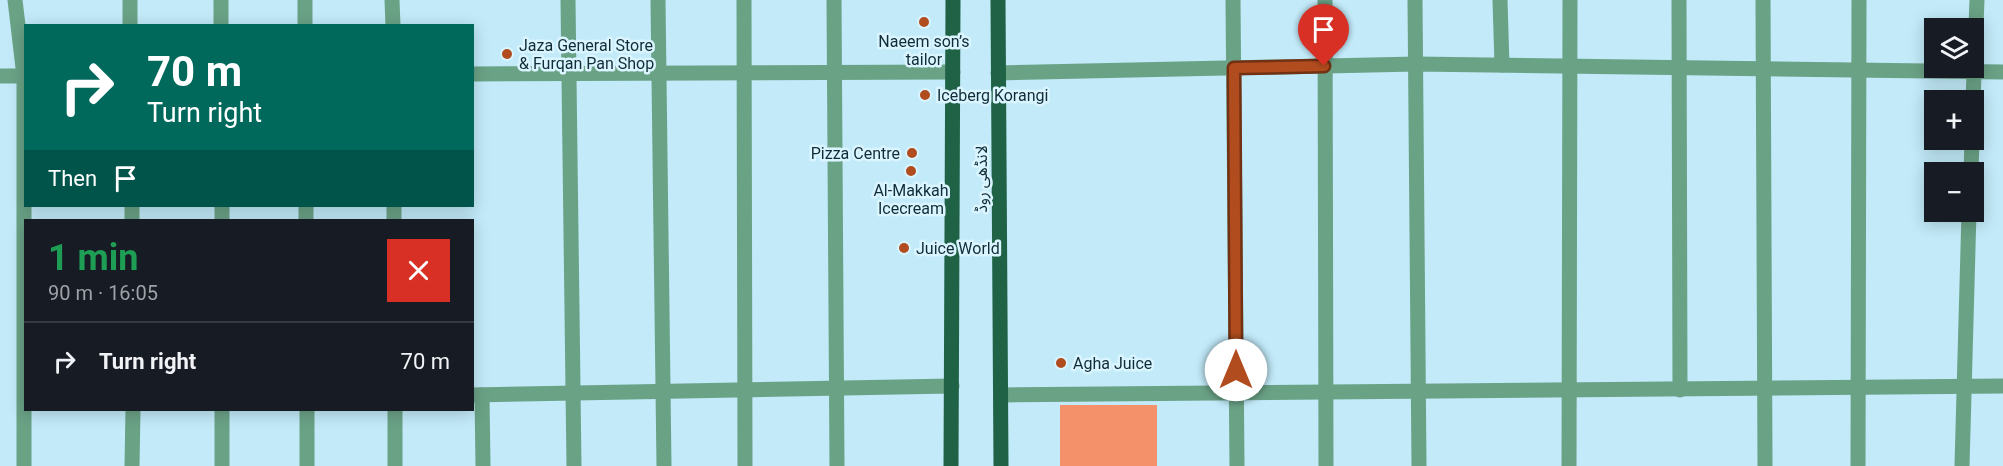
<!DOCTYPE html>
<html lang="en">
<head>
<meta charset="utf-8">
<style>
  body { margin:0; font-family:Roboto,"Noto Sans Arabic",sans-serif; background:#20242c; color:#f1f3f6; height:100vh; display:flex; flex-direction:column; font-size:22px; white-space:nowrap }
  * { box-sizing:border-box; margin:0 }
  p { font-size:20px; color:#9ea1a6 }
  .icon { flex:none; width:33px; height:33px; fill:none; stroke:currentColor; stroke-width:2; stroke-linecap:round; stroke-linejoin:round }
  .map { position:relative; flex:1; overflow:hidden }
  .details { position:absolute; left:24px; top:219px; width:450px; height:192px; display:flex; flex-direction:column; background:#171b24; border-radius:0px; box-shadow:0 3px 15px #0003 }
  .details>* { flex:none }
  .banner { position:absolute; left:24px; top:24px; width:450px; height:183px; border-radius:0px; box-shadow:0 3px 15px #0003; background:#00695c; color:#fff; overflow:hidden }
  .controls { position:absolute; left:1924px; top:18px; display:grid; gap:12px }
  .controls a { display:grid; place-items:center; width:60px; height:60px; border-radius:0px; background:#171b24; box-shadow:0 3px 15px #0003; font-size:30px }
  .pin { position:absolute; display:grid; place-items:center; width:51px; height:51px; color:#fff; margin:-62px -26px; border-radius:50% 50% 50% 0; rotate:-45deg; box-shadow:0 0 6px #0007 }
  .pin .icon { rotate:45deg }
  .me { position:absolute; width:66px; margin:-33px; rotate:0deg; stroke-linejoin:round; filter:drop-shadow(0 0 4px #0008) }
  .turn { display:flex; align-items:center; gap:21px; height:126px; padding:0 24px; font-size:27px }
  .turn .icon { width:78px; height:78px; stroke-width:2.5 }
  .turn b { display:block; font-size:42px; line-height:51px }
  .then { display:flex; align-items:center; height:57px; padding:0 24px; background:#0003; gap:12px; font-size:22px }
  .round { display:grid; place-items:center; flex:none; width:63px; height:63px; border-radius:0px; background:#20242c }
  .overview { display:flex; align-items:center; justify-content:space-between; height:102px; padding:0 24px }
  h1 { font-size:36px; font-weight:700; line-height:45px; color:#1e9e55 }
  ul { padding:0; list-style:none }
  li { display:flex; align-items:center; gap:18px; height:78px; padding:0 24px; border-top:2px solid #363941 }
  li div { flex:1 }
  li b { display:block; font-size:22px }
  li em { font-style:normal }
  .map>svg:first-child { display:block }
</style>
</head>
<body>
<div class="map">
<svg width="2003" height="466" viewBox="0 0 2003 466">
  <rect width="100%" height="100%" fill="#c2eaf9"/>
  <rect fill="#f4916a" x="1060" y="405" width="97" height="61"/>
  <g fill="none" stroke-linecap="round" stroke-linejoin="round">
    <g stroke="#6aa286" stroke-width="15">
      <path d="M130 0V26"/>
      <path d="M221 0V26"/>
      <path d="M305 0V26"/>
      <path d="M392 0 393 26"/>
      <path d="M568 0 574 466"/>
      <path d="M658 0 664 466"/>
      <path d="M744 0 745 466"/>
      <path d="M834 0 837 466"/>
      <path d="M1233 0 1237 466"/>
      <path d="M1325 0 1326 466"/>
      <path d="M1415 0 1419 466"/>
      <path d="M1500 0 1502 65"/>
      <path d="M1679 0 1680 390"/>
      <path d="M1763 0 1765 466"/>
      <path d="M998 73 1416 64 2003 72"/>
      <path d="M472 74 953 72"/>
      <path d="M0 76H26"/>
      <path d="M132 206V220"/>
      <path d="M222 206V220"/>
      <path d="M306 206V220"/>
      <path d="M394 206V220"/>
      <path d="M472 395 952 386"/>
      <path d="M482 395 483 466"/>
      <path d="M222 410V466"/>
      <path d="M307 410V466"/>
      <path d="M395 410V466"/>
      <path d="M132 466 133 410"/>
      <path d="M1569 466 1570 0"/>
      <path d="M1858 466 1859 0"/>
    </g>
    <g stroke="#6aa286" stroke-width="15">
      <path d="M15 0 24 76V466"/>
      <path d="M1973 100 1977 0"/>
      <path d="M1971 172 1972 140"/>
      <path d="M1001 395 2003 386"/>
      <path d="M1962 466 1969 212"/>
    </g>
    <g stroke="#1f6246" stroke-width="15">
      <path d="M998 0 1001 466"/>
      <path d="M951 466 953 0"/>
    </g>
  </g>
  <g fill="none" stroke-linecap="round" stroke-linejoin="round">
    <defs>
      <path id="route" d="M1236 370 1234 68 1324 66"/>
    </defs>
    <use href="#route" stroke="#733114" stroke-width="15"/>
    <use href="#route" stroke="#b14c1e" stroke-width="10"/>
  </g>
  <g fill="#b14c1e" stroke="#daf5ff" stroke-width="2">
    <circle cx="924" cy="22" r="6"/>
    <circle cx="507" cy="54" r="6"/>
    <circle cx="925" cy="95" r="6"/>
    <circle cx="912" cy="153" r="6"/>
    <circle cx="911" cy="171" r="6"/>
    <circle cx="904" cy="248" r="6"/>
    <circle cx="1061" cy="363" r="6"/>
  </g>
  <g text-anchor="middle" stroke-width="5" stroke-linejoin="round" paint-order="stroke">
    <g font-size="16" fill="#102d36" stroke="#daf5ff" text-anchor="start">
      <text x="924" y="47" text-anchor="middle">Naeem son’s<tspan x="924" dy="18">tailor</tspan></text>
      <text x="519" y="51">Jaza General Store<tspan x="519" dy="18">&amp; Furqan Pan Shop</tspan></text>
      <text x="937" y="101">Iceberg Korangi</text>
      <text x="900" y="159" text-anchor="end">Pizza Centre</text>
      <text x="911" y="196" text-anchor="middle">Al-Makkah<tspan x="911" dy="18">Icecream</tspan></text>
      <text x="916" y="254">Juice World</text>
      <text x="1073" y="369">Agha Juice</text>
    </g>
    <g font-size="16" fill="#102d36" stroke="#daf5ff">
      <text transform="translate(981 179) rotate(-90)" y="6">لانڈھی روڈ</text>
    </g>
  </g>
</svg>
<div class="controls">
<a><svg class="icon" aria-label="layers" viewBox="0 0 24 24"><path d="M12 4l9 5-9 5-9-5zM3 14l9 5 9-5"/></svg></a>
<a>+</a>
<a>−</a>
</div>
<div class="pin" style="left:1324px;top:66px;background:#d93025"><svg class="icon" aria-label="arrive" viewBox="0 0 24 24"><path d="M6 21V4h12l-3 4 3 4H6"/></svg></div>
<svg class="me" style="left:1236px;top:370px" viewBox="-20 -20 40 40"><circle r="19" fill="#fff"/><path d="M0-13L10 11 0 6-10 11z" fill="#b14c1e"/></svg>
<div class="banner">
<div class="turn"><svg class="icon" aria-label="right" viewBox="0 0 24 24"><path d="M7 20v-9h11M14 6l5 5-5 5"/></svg><div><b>70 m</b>Turn right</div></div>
<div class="then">Then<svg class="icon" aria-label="arrive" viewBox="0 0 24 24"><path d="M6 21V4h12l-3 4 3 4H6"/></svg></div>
</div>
<section class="details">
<div class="overview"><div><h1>1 min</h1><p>90 m · 16:05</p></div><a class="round" style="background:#d93025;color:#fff"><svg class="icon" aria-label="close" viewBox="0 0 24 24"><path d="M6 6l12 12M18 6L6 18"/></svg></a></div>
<ul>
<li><svg class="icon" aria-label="right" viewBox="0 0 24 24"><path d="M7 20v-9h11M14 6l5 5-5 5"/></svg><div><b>Turn right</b></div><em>70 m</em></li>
</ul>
</section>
</div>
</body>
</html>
